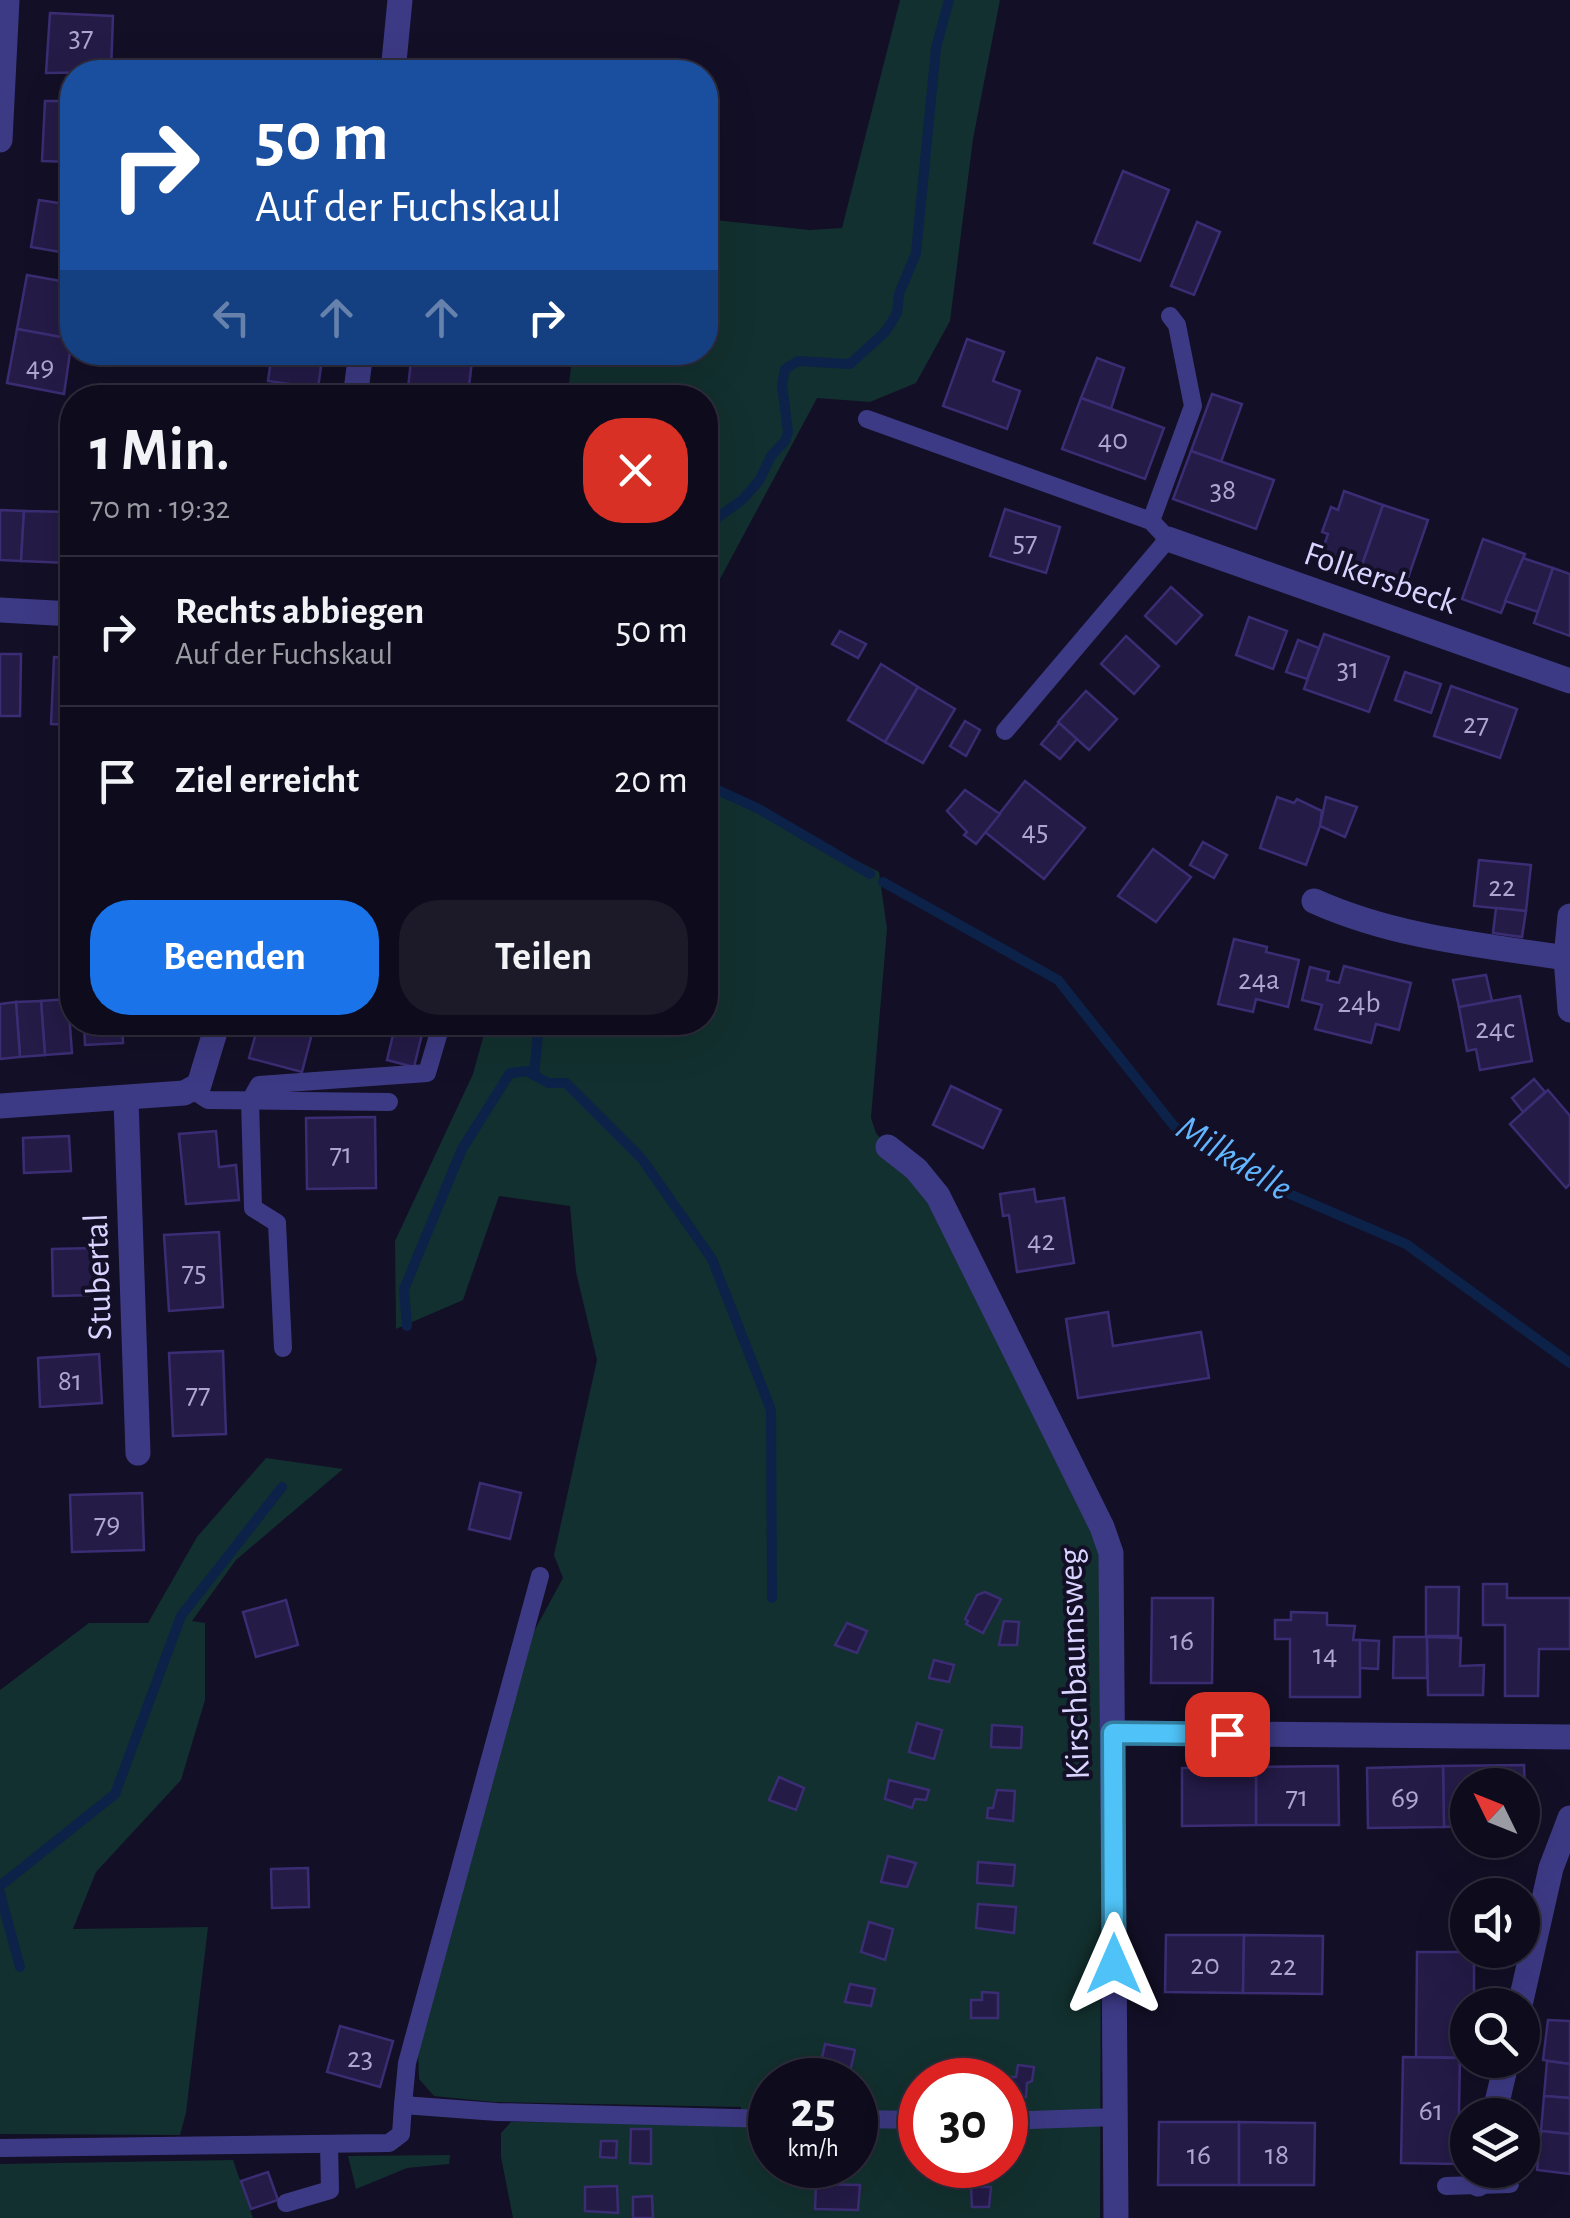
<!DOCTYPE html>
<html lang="de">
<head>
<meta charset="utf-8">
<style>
  body { margin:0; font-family:"Alegreya Sans",sans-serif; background:#1c1929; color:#f1f3f6; height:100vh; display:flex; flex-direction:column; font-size:38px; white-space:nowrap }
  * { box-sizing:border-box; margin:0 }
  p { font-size:32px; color:#9b9ba3 }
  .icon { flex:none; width:55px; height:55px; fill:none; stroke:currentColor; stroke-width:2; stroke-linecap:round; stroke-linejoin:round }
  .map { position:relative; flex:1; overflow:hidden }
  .panel { position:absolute; left:60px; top:385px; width:658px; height:650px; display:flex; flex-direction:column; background:#0e0b1c; border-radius:40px; box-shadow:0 10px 40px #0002,0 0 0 2px #2e2b3b }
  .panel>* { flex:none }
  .guide { position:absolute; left:60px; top:60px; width:658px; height:305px; border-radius:40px; box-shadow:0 10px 40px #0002,0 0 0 2px #2e2b3b; background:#1a4fa0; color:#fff; overflow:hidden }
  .needle { width:65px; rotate:313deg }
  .controls { position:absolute; left:1450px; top:1768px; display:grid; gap:20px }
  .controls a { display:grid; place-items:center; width:90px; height:90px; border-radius:50%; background:#0e0b1c; box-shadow:0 10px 40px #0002,0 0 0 2px #2e2b3b; font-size:50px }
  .speed { position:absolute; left:748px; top:2058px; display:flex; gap:20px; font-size:50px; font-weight:700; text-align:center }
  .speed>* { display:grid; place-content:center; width:130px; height:130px; border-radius:50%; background:#0e0b1c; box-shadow:0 10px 40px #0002,0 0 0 2px #2e2b3b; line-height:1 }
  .speed small { font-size:25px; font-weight:400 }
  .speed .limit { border:15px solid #d22; background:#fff; color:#111 }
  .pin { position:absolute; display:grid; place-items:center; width:85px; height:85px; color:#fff; margin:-42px; border-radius:20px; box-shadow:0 5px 15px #0006 }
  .me { position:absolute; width:110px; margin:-55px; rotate:0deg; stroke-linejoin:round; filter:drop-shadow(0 0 8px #0008) }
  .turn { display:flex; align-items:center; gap:35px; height:210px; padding:0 30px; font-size:45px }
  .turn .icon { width:130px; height:130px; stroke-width:2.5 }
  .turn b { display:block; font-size:70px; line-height:85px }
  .lanes { display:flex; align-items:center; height:95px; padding:0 30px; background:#0003; justify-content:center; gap:50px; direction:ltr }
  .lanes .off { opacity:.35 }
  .round { display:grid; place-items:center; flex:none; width:105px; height:105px; border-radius:40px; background:#1c1929 }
  .overview { display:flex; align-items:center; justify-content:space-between; height:170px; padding:0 30px }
  h1 { font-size:60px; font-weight:600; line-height:75px }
  .action { display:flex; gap:20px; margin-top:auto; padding:20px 30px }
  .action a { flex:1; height:115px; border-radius:40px; background:#1a73e8; color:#fff; font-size:40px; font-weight:600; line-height:115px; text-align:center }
  .action a+a { background:#1c1929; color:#f1f3f6 }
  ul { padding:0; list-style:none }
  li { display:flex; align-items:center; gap:30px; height:150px; padding:0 30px; border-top:2px solid #2e2b3b }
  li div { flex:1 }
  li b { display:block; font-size:38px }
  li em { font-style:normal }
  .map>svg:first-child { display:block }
</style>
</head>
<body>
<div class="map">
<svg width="1570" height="2218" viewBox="0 0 1570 2218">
  <rect width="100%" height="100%" fill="#130f26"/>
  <g fill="#12302f" fill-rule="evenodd">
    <path d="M900 0H1000L973 139 950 321 916 383 870 402 817 398 705 607V398L567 397 573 353 705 352V219L809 230 842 228Z"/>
    <path d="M705 783 879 872 887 929 871 1118 876 1133 926 1192 1087 1519 1102 1563 1100 2218H513L501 2157V2133L511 2122 741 2123V2107L494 2102 434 2096 419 2079 418 2053 532 1635 563 1578 554 1555 597 1360 576 1272 570 1206 499 1196 463 1300 396 1329 395 1241 473 1074 487 1023 705 1022ZM770 2080H855V2165H770ZM920 2080H1005V2165H920Z"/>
    <path d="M266 1458 343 1469 236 1560 192 1621 205 1623V1700L181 1780 96 1872 73 1929 208 1927 186 2113 180 2135 0 2134V1690L89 1623H148L197 1537Z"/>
    <path d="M450 2155 449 2164 407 2168 356 2189 348 2156Z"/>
    <path d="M233 2160 253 2218H0V2164Z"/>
  </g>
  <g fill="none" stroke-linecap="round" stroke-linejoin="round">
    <g stroke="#0c2248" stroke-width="10">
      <path d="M705 549 717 518 742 500 759 481 771 456 785 441 788 432 782 385 785 369 798 361 850 364 886 331 897 313 899 294 916 253 936 48 949 0"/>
      <path d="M705 784 759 809 870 874"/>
      <path d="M883 882 1058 980 1174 1126 1278 1189 1406 1244 1570 1363"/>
      <path d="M534 1075 548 1083H566L642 1159 712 1259 771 1410 772 1598"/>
      <path d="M407 1326 404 1289 462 1149 510 1073 528 1071 534 1075 539 1022"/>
      <path d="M0 1886 115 1794 181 1616 282 1487"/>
      <path d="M0 1893 20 1967"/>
    </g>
  </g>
  <g fill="#241b47" stroke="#3b2d73" stroke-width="2.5">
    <path d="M50 13 113 16 111 72 46 73Z"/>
    <path d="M45 101H72V162L42 161Z"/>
    <path d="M1123 171 1169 190 1140 261 1094 243Z"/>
    <path d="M39 200 72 205V254L31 247Z"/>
    <path d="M1197 222 1220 232 1194 295 1171 286Z"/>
    <path d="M27 275 72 283V339L17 329Z"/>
    <path d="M17 329 72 339 64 394 7 383Z"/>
    <path d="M967 339 1004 352 993 381 1020 391 1007 429 943 406Z"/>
    <path d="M272 352H323L318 388 268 381Z"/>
    <path d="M412 352H473L468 395 408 388Z"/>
    <path d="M1097 358 1124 368 1111 409 1081 398Z"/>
    <path d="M1212 394 1242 404 1221 462 1191 451Z"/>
    <path d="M1081 398 1164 428 1145 479 1062 449Z"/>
    <path d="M1191 451 1274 480 1256 529 1173 499Z"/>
    <path d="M1344 491 1383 505 1362 565 1322 551 1328 534 1322 532 1331 507 1338 510Z"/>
    <path d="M1383 505 1428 520 1407 581 1362 565Z"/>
    <path d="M1005 509 1060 527 1046 573 990 556Z"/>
    <path d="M0 510 24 511 21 561 0 560Z"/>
    <path d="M24 511 70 512 68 563 21 561Z"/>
    <path d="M1483 539 1525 554 1501 613 1462 599Z"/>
    <path d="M1523 558 1553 568 1538 612 1505 601Z"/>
    <path d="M1553 568 1570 574V636L1534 623Z"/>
    <path d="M1171 587 1202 615 1176 644 1145 616Z"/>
    <path d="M1249 617 1287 631 1273 669 1236 655Z"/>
    <path d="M840 631 866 644 858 658 832 644Z"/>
    <path d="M1324 634 1389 657 1369 712 1304 689Z"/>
    <path d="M1126 636 1159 666 1134 694 1101 664Z"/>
    <path d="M1298 640 1319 648 1307 679 1286 672Z"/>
    <path d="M0 654H21L20 716H0Z"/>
    <path d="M54 657 72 658V725L51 724Z"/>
    <path d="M881 664 918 687 885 742 848 720Z"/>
    <path d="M1405 672 1441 684 1431 713 1395 700Z"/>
    <path d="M1451 686 1517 709 1500 758 1434 736Z"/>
    <path d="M918 687 955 709 923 763 885 742Z"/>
    <path d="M1086 691 1117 719 1089 750 1058 722Z"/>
    <path d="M965 721 980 730 966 756 950 746Z"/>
    <path d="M1059 723 1077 739 1060 759 1041 744Z"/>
    <path d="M1025 781 1085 828 1044 879 985 832Z"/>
    <path d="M965 790 1000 814 976 844 964 835 967 832 947 811Z"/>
    <path d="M1277 797 1294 803 1297 799 1322 811 1320 826 1306 865 1260 848Z"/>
    <path d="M1326 797 1357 807 1345 837 1320 826Z"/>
    <path d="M1203 842 1227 855 1214 878 1190 865Z"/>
    <path d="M1153 849 1191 877 1156 922 1118 896Z"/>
    <path d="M1479 860 1531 865 1526 911 1474 906Z"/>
    <path d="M1496 908 1526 911 1522 937 1493 933Z"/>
    <path d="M1234 939 1267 947 1266 952 1299 960 1288 1007 1256 999 1253 1012 1218 1004Z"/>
    <path d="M1344 966 1411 983 1399 1030 1376 1024 1371 1043 1315 1029 1322 1005 1302 1000 1310 967 1329 972 1327 980 1339 983Z"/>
    <path d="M1486 975 1492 1001 1459 1007 1453 980Z"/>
    <path d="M1520 996 1532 1061 1480 1070 1476 1049 1467 1051 1459 1007Z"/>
    <path d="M68 999 72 1053 45 1055 41 1001Z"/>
    <path d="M41 1001 45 1055 20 1057 16 1002Z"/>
    <path d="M16 1002 20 1057 0 1059V1004Z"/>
    <path d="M84 1022H122L123 1043 85 1045Z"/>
    <path d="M259 1022H315L302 1072 249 1058Z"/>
    <path d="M396 1022H425L414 1067 387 1060Z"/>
    <path d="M1534 1079 1545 1092 1523 1112 1512 1098Z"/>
    <path d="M951 1086 1001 1110 983 1148 933 1125Z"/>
    <path d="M1548 1090 1570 1116V1184L1566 1188 1510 1124Z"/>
    <path d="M375 1117 376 1188 307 1189 306 1118Z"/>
    <path d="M216 1131 219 1167 236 1165 239 1200 186 1204 179 1134Z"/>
    <path d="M69 1136 71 1171 24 1173 23 1138Z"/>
    <path d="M1034 1189 1036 1202 1064 1198 1074 1263 1017 1272 1009 1215 1003 1216 1000 1194Z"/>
    <path d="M219 1232 223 1307 169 1311 164 1235Z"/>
    <path d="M95 1248 96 1295 53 1296 52 1249Z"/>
    <path d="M1108 1312 1113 1346 1201 1332 1209 1378 1078 1398 1066 1319Z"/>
    <path d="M223 1351 226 1434 173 1436 169 1353Z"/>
    <path d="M99 1354 102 1403 40 1407 38 1358Z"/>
    <path d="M480 1483 521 1493 510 1539 469 1529Z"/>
    <path d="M142 1493 144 1550 72 1552 70 1495Z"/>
    <path d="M1483 1584H1507V1598H1570V1649H1539L1538 1696H1505V1625H1483Z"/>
    <path d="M1426 1587H1459L1458 1636H1426Z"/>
    <path d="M985 1592 1001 1599 983 1633 966 1624 968 1621 965 1619 977 1595Z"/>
    <path d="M1152 1598H1213L1212 1683H1151Z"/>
    <path d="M286 1600 298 1645 256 1657 243 1612Z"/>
    <path d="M1291 1612 1327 1613V1625L1355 1626 1353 1640H1360V1697H1290V1639H1275V1620H1291Z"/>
    <path d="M1004 1621 1019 1622 1017 1645H999Z"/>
    <path d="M847 1623 867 1631 857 1653 835 1645Z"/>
    <path d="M1394 1637H1427V1678H1393Z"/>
    <path d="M1427 1637 1461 1638 1460 1666 1484 1665 1483 1695H1428Z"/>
    <path d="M1360 1640 1379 1641 1378 1669 1360 1668Z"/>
    <path d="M934 1660 954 1665 949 1682 929 1678Z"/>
    <path d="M917 1723 942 1730 934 1759 909 1752Z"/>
    <path d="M992 1725 1022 1727 1021 1748 991 1747Z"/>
    <path d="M1524 1765 1526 1824H1522V1785H1468V1826L1444 1827 1443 1766Z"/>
    <path d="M1338 1766 1339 1825H1256V1767Z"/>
    <path d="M1443 1766 1444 1827 1368 1828 1367 1768Z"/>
    <path d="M1256 1767V1825L1182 1826V1768Z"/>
    <path d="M779 1777 804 1788 796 1810 769 1800Z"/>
    <path d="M889 1780 929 1790 926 1800 915 1799 912 1808 885 1799Z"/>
    <path d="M997 1790 1015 1791 1013 1821 987 1818 988 1808H993Z"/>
    <path d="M888 1856 916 1863 907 1887 881 1882Z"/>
    <path d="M978 1862 1015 1865 1013 1886 977 1883Z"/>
    <path d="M308 1868 309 1907 272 1908 271 1869Z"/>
    <path d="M978 1904 1016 1907 1014 1933 976 1928Z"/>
    <path d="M869 1922 893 1929 885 1960 861 1952Z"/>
    <path d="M1166 1935H1244L1243 1993 1165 1992Z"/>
    <path d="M1244 1935 1323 1936 1322 1994 1243 1993Z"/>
    <path d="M1417 1952H1474V2005H1468V2058L1416 2057Z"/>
    <path d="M850 1984 875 1989 871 2006 845 2002Z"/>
    <path d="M982 1992 998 1993V2018H971V2000H982Z"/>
    <path d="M1548 2020 1570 2021V2064L1543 2060Z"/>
    <path d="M340 2026 393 2041 380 2087 327 2072Z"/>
    <path d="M825 2044 855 2050 848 2080H817Z"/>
    <path d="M1403 2057 1460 2058 1458 2164 1401 2163Z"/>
    <path d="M1547 2061 1570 2064V2098L1544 2096Z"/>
    <path d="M1018 2065 1034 2067 1032 2081 1027 2083 1026 2097 1005 2095 1002 2077H1016Z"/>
    <path d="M1544 2096 1570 2098V2134L1541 2131Z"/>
    <path d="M1159 2122H1239V2185H1158Z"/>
    <path d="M1239 2122 1315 2123 1314 2185H1239Z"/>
    <path d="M631 2129H651V2164L630 2163Z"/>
    <path d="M1541 2131 1570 2134V2174L1537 2170Z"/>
    <path d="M601 2141H617L616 2158 600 2157Z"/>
    <path d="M268 2172 278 2200 251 2209 241 2181Z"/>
    <path d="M816 2184 860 2185 858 2210 815 2209Z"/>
    <path d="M617 2186 618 2213 585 2211V2187Z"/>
    <path d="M971 2187H991L989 2207H972Z"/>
    <path d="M652 2196 653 2218H633V2197Z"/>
  </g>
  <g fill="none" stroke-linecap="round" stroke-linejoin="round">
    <g stroke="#3d3a85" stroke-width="18">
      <path d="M867 419 1151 521 1168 539 1005 731"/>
      <path d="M1151 521 1193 406 1177 325 1170 316"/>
      <path d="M191 1089 208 1100 389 1102"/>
      <path d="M283 1348 277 1223 253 1208 250 1101 259 1085 427 1073 442 1022"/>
      <path d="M540 1576 407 2063 403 2105 497 2112 770 2119"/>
      <path d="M855 2119 920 2120"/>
      <path d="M1005 2121 1115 2117"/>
      <path d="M0 2148 389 2143 401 2134 403 2105"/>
      <path d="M1446 2186 1510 2184"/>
      <path d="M286 2203 330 2190 329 2144"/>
    </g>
    <g stroke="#3d3a85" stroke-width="25">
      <path d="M393 72 400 0"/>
      <path d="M0 140 7 0"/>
      <path d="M355 398 361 352"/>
      <path d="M1168 539 1570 681"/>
      <path d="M0 610 72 614"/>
      <path d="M1314 901C1394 937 1480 945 1566 958"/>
      <path d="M1570 916 1566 958 1570 1010"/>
      <path d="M126 1099 138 1453"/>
      <path d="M0 1106 184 1093 199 1085 218 1022"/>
      <path d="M888 1147 916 1169 938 1196 1102 1527 1111 1553 1116 2218"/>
      <path d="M1113 1733 1570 1737"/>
      <path d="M1520 2005 1551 1868 1570 1818"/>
      <path d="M1494 2115 1507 2060"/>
      <path d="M1478 2184 1482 2170"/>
    </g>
  </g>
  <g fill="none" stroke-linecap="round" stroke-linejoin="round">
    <defs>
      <path id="route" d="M1114 1964 1113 1733 1227 1734"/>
    </defs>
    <use href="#route" stroke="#337fa1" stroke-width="25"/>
    <use href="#route" stroke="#4fc3f7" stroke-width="18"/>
  </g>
  <g text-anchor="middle" stroke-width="8" stroke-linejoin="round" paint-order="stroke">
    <g font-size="30" fill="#aca6d1">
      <text x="81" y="46">37</text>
      <text x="40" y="376">49</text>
      <text x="1113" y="449">40</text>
      <text x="1223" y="499">38</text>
      <text x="1025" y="551">57</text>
      <text x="1348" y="678">31</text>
      <text x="1476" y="733">27</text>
      <text x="1035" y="840">45</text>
      <text x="1502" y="896">22</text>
      <text x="1259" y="989">24a</text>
      <text x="1359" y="1012">24b</text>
      <text x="1495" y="1038">24c</text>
      <text x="341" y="1163">71</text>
      <text x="1041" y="1250">42</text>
      <text x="194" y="1281">75</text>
      <text x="70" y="1390">81</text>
      <text x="198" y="1403">77</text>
      <text x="107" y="1533">79</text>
      <text x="1182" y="1650">16</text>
      <text x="1325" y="1664">14</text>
      <text x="1297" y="1806">71</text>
      <text x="1405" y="1807">69</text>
      <text x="1205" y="1974">20</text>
      <text x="1283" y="1975">22</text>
      <text x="360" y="2067">23</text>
      <text x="1431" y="2120">61</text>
      <text x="1199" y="2164">16</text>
      <text x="1277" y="2164">18</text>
    </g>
    <g font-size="35" fill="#d9d4ff" stroke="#130f26">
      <text transform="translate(1381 577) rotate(19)" y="12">Folkersbeck</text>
      <text transform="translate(97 1277) rotate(-92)" y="12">Stubertal</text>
      <text transform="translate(1073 1664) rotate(-92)" y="12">Kirschbaumsweg</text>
    </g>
    <g font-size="38" font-style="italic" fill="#62b6ff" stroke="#130f26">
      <text transform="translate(1235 1157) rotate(32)" y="13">Milkdelle</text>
    </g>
  </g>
</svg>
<div class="controls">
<a><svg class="needle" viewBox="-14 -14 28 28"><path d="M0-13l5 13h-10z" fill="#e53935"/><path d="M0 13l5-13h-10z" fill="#9b9ba3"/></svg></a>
<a><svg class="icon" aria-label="sound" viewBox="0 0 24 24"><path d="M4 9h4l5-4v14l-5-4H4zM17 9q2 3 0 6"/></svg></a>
<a><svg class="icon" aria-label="search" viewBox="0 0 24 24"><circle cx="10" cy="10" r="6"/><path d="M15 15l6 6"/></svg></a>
<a><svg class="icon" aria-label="layers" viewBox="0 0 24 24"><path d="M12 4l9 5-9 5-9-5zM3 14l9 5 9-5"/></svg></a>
</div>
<div class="speed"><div>25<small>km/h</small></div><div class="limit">30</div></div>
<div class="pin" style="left:1227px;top:1734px;background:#d93025"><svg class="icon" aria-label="arrive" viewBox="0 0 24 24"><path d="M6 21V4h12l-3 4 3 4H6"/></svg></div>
<svg class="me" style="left:1114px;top:1964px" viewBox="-20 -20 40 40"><path d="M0-17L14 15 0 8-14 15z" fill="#4fc3f7" stroke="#fff" stroke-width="4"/></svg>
<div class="guide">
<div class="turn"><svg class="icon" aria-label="right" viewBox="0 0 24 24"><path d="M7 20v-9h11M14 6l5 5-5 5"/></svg><div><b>50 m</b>Auf der Fuchskaul</div></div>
<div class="lanes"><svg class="icon off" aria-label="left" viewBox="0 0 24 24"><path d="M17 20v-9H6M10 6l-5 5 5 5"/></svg><svg class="icon off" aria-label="ahead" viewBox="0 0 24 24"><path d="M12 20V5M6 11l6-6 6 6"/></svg><svg class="icon off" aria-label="ahead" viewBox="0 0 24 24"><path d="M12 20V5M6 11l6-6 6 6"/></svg><svg class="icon" aria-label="right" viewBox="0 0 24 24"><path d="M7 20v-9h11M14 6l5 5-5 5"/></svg></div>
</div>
<section class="panel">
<div class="overview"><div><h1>1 Min.</h1><p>70 m · 19:32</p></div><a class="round" style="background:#d93025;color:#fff"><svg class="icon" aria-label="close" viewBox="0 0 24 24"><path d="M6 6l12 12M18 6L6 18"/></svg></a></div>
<ul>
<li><svg class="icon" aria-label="right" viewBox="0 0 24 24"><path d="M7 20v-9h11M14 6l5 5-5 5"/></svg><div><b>Rechts abbiegen</b><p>Auf der Fuchskaul</p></div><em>50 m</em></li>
<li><svg class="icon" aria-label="arrive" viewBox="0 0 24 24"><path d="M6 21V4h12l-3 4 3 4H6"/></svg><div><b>Ziel erreicht</b></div><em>20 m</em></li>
</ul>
<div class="action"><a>Beenden</a><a>Teilen</a></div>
</section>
</div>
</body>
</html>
